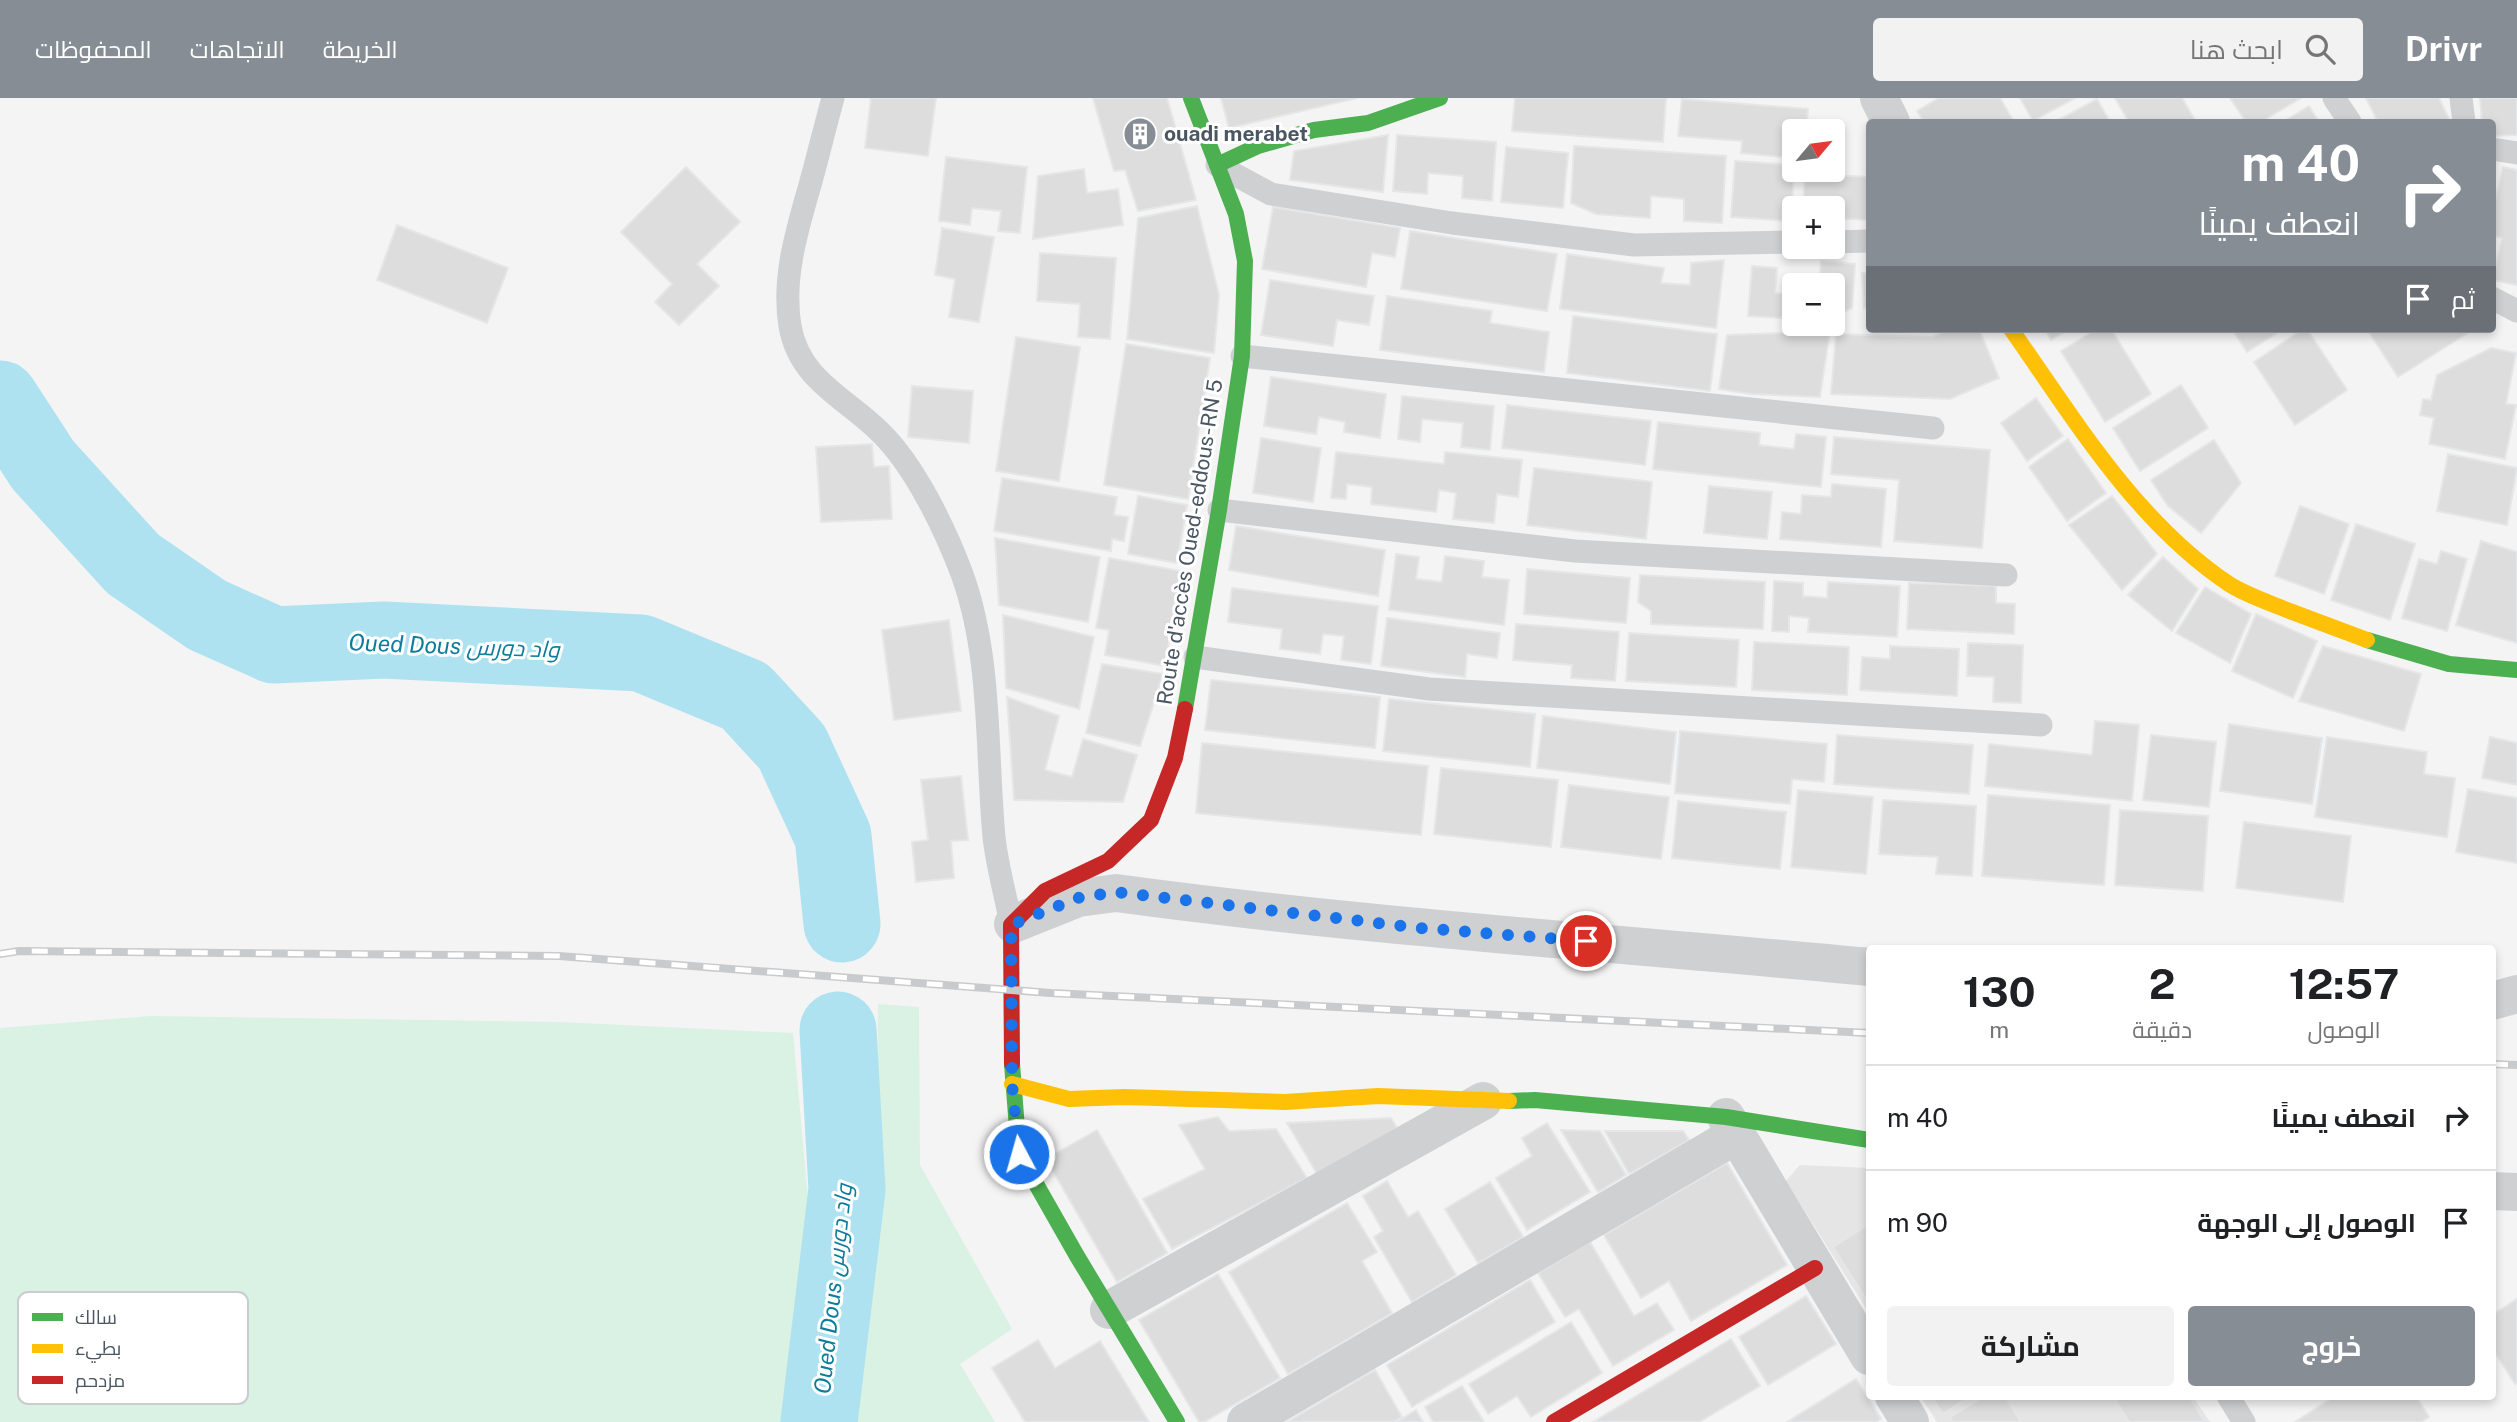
<!DOCTYPE html>
<html lang="ar">
<head>
<meta charset="utf-8">
<style>
  body { margin:0; font-family:"Public Sans",Cairo,sans-serif; background:#f2f2f2; color:#202124; direction:rtl; height:100vh; display:flex; flex-direction:column; font-size:26px; white-space:nowrap }
  * { box-sizing:border-box; margin:0 }
  p { font-size:23px; color:#757577 }
  .icon { flex:none; width:38px; height:38px; fill:none; stroke:currentColor; stroke-width:2; stroke-linecap:round; stroke-linejoin:round }
  .map { position:relative; flex:1; overflow:hidden; direction:ltr }
  .sheet { position:absolute; left:1866px; top:847px; width:630px; height:455px; display:flex; flex-direction:column; background:#fff; border-radius:7px; box-shadow:0 4px 10px #0003; direction:rtl }
  .sheet>* { flex:none }
  .guide { position:absolute; left:1866px; top:21px; width:630px; height:214px; border-radius:7px; box-shadow:0 4px 10px #0003; direction:rtl; background:#868d94; color:#fff; overflow:hidden }
  .needle { width:46px; rotate:61deg }
  .buttons { position:absolute; left:1782px; top:21px; display:grid; gap:14px }
  .buttons a { display:grid; place-items:center; width:63px; height:63px; border-radius:7px; background:#fff; box-shadow:0 4px 10px #0003; font-size:35px }
  .pin { position:absolute; display:grid; place-items:center; width:60px; height:60px; color:#fff; margin:-30px; border:4px solid #fff; border-radius:50%; box-shadow:0 2px 7px #0007 }
  .me { position:absolute; width:77px; margin:-38px; rotate:354deg; stroke-linejoin:round; filter:drop-shadow(0 0 5px #0008) }
  .turn { display:flex; align-items:center; gap:24px; height:147px; padding:0 21px; font-size:32px }
  .turn .icon { width:91px; height:91px; stroke-width:2.5 }
  .turn b { display:block; font-size:49px; line-height:60px }
  .then { display:flex; align-items:center; height:66px; padding:0 21px; background:#0003; gap:14px; font-size:26px }
  .eta { display:flex; justify-content:space-evenly; align-items:center; height:119px; text-align:center }
  .eta b { font-size:42px; font-weight:700; line-height:49px }
  .action { display:flex; gap:14px; margin-top:auto; padding:14px 21px }
  .action a { flex:1; height:80px; border-radius:7px; background:#868d94; color:#fff; font-size:28px; font-weight:700; line-height:80px; text-align:center }
  .action a+a { background:#f2f2f2; color:#202124 }
  ul { padding:0; list-style:none }
  li { display:flex; align-items:center; gap:21px; height:105px; padding:0 21px; border-top:2px solid #e0e0e0 }
  li div { flex:1 }
  li b { display:block; font-size:26px }
  li em { font-style:normal }
  header { display:flex; align-items:center; gap:42px; box-sizing:border-box; height:98px; padding:0 35px; background:#868d94; color:#fff }
  header strong { font-size:33px }
  nav { display:flex; gap:38px; margin-inline-start:auto; font-size:24px }
  .search { width:490px; height:63px; background:#f2f2f2; display:flex; align-items:center; gap:18px; box-sizing:border-box; padding:0 24px; border-radius:7px; color:#757577; font-size:26px }
  .map>svg:first-child { display:block }
</style>
</head>
<body>
<header>
<strong>Drivr</strong>
<div class="search"><svg class="icon" aria-label="search" viewBox="0 0 24 24"><circle cx="10" cy="10" r="6"/><path d="M15 15l6 6"/></svg>ابحث هنا</div>
<nav><a>الخريطة</a><a>الاتجاهات</a><a>المحفوظات</a></nav>
</header>
<div class="map">
<svg width="2517" height="1324" viewBox="0 0 2517 1324">
  <rect width="100%" height="100%" fill="#f4f4f4"/>
  <g fill="#e6e5e6">
    <path d="M1800 1067 1869 1070V1215L1786 1083Z"/>
    <path d="M1921 1299H2193L2210 1324H1937Z"/>
  </g>
  <g fill="#d9f2e3">
    <path d="M878 906 919 909 920 1067 1012 1231 960 1266 995 1324H853L876 1099Z"/>
    <path d="M151 918 560 924 793 935 808 1100 782 1324H0V930Z"/>
  </g>
  <g fill="none" stroke-linecap="round" stroke-linejoin="round">
    <g stroke="#aee2f0" stroke-width="77">
      <path d="M0 301 43 367 133 466 207 517 274 547 384 542 641 555 745 598 792 649 833 738 842 826"/>
      <path d="M819 1324 847 1091 838 932"/>
    </g>
  </g>
  <g fill="#ddddde" stroke="#e5e6e7" stroke-width="2">
    <path d="M871 0H936L928 58 865 50Z"/>
    <path d="M1093 0H1167L1196 102 1138 113 1125 72 1114 73Z"/>
    <path d="M1221 0H1357L1229 30Z"/>
    <path d="M1515 0H1666L1663 44 1512 33Z"/>
    <path d="M1939 0H2000L2014 24H1924L1917 13Z"/>
    <path d="M2020 0H2075L2033 23Z"/>
    <path d="M2115 0H2182L2196 24H2129Z"/>
    <path d="M2230 0H2301L2261 24H2246Z"/>
    <path d="M2366 0H2439L2450 23 2378 24Z"/>
    <path d="M2480 0H2517V37L2492 38V24H2482Z"/>
    <path d="M1682 1 1808 11 1806 33H1794V60L1741 55 1742 43 1678 38Z"/>
    <path d="M2097 1 2110 24H2055Z"/>
    <path d="M2309 8 2319 24H2283Z"/>
    <path d="M1388 37 1383 94 1290 82 1294 53Z"/>
    <path d="M1397 37 1496 44 1492 103 1462 100 1463 78 1428 75 1427 96 1393 93Z"/>
    <path d="M1574 48 1726 58 1722 125 1684 123V101L1651 98 1650 120 1596 116 1571 105Z"/>
    <path d="M1506 49 1568 55 1563 110 1501 104Z"/>
    <path d="M946 59 1027 69 1020 135 998 133 1001 113 972 110 970 127 939 123Z"/>
    <path d="M1735 63 1794 67 1791 123 1731 119Z"/>
    <path d="M686 69 740 124 697 166 719 188 679 227 655 204 672 186 621 134Z"/>
    <path d="M2503 69 2517 72V187L2493 182 2502 140 2492 137V103L2495 104Z"/>
    <path d="M1084 71 1087 95 1118 91 1123 127 1033 141 1038 78Z"/>
    <path d="M1805 76 1869 79V122L1832 120V110H1803Z"/>
    <path d="M1197 108 1219 197 1214 255 1127 241 1138 120Z"/>
    <path d="M1273 109 1400 130 1395 159 1372 155 1366 189 1262 171Z"/>
    <path d="M397 127 508 170 487 225 377 182Z"/>
    <path d="M942 130 994 139 979 224 949 219 955 181 935 177Z"/>
    <path d="M1410 133 1557 156 1547 213 1401 191Z"/>
    <path d="M1040 155 1116 160 1110 241 1078 239 1080 206 1037 203Z"/>
    <path d="M1567 156 1664 170 1661 185 1690 187 1691 165 1724 162 1716 230 1560 211Z"/>
    <path d="M1821 163 1855 166 1852 210 1832 219V187H1819Z"/>
    <path d="M1752 168 1777 170 1775 195 1794 197V221L1748 218Z"/>
    <path d="M1862 175H1869V209L1864 210Z"/>
    <path d="M1270 182 1374 198 1369 227 1337 222 1333 248 1261 237Z"/>
    <path d="M1387 198 1492 213 1490 225 1549 234 1544 274 1380 252Z"/>
    <path d="M1573 218 1717 236 1710 293 1567 275Z"/>
    <path d="M1951 231H1979L1999 280 1950 301 1831 296 1836 236 1932 239Z"/>
    <path d="M2045 231H2069L2051 242Z"/>
    <path d="M2097 231H2111L2151 296 2105 324 2061 253Z"/>
    <path d="M2232 231H2283L2247 254Z"/>
    <path d="M2303 231H2307L2347 292 2295 327 2254 264Z"/>
    <path d="M2367 231H2474L2398 279Z"/>
    <path d="M1830 233 1820 299 1751 296 1719 291 1727 237Z"/>
    <path d="M1016 239 1080 249 1059 383 996 373Z"/>
    <path d="M1126 246 1210 260 1188 401 1104 387Z"/>
    <path d="M2491 250 2516 255 2506 306 2516 307 2505 361 2429 346 2434 320 2420 317 2423 301 2431 302 2437 277Z"/>
    <path d="M1271 279 1386 296 1380 340 1344 334 1345 324 1319 319 1316 336 1264 328Z"/>
    <path d="M2181 287 2208 330 2140 373 2113 330Z"/>
    <path d="M912 288 973 293 969 345 908 339Z"/>
    <path d="M1402 298 1494 308 1490 352 1461 349 1463 325 1422 321 1420 344 1398 341Z"/>
    <path d="M2036 300 2063 338 2027 363 2001 325Z"/>
    <path d="M1507 307 1651 323 1645 367 1502 350Z"/>
    <path d="M1658 324 1760 335 1759 347 1794 351 1796 336 1826 339 1821 389 1653 371Z"/>
    <path d="M1834 339 1990 352 1982 450 1894 443 1899 382 1831 376Z"/>
    <path d="M1261 340 1321 350 1313 404 1253 395Z"/>
    <path d="M2068 341 2106 395 2067 423 2029 369Z"/>
    <path d="M2214 342 2241 385 2201 435 2168 408 2151 382Z"/>
    <path d="M872 346 874 369 889 368 892 421 821 424 816 349Z"/>
    <path d="M1336 354 1444 366 1445 354 1522 362 1518 399 1497 396 1494 425 1453 421 1456 395 1439 392 1436 414 1371 406 1372 389 1347 386 1346 401 1331 400Z"/>
    <path d="M2448 356 2517 370 2507 427 2437 413Z"/>
    <path d="M1534 370 1652 384 1646 441 1527 427Z"/>
    <path d="M1002 380 1117 399 1114 417 1128 419 1124 443 1112 441 1111 453 994 433Z"/>
    <path d="M1832 386 1886 391 1881 449 1780 441 1782 414 1801 416 1802 397 1831 399Z"/>
    <path d="M1709 388 1772 394 1767 441 1704 435Z"/>
    <path d="M1138 398 1187 407 1177 465 1128 456Z"/>
    <path d="M2112 398 2157 456 2122 492 2069 427Z"/>
    <path d="M2300 408 2349 426 2324 496 2275 478Z"/>
    <path d="M2356 426 2415 446 2390 522 2331 502Z"/>
    <path d="M1236 428 1385 452 1378 498 1229 472Z"/>
    <path d="M995 440 1100 459 1088 524 999 507Z"/>
    <path d="M2481 443 2517 454V545L2456 527Z"/>
    <path d="M2441 453 2467 461 2447 533 2402 520 2419 461 2437 466Z"/>
    <path d="M1396 456 1419 459 1416 481 1442 484 1445 458 1484 463 1482 479 1509 482 1504 527 1389 512Z"/>
    <path d="M2163 459 2198 491 2172 533 2128 497Z"/>
    <path d="M1109 460 1181 473 1165 568 1105 557 1109 532 1096 530Z"/>
    <path d="M1527 471 1630 480 1626 525 1524 516Z"/>
    <path d="M1640 477 1765 484 1763 531 1651 526V513L1638 504Z"/>
    <path d="M1774 483 1803 485V498L1827 500 1828 484 1900 488 1897 539 1808 534 1809 520 1789 518V534L1772 533Z"/>
    <path d="M1909 485 1996 488V505L2015 506 2014 536 1907 531Z"/>
    <path d="M2205 489 2251 516 2230 565 2176 535Z"/>
    <path d="M1232 490 1378 508 1371 566 1341 562 1344 538 1323 536 1320 556 1280 551 1282 531 1228 524Z"/>
    <path d="M2256 516 2317 543 2293 600 2232 573Z"/>
    <path d="M1003 517 1094 539 1079 611 1006 590Z"/>
    <path d="M1387 520 1500 535 1497 560 1467 556 1465 579 1381 568Z"/>
    <path d="M949 522 961 613 894 622 882 532Z"/>
    <path d="M1516 526 1619 534 1615 583 1571 580 1572 567 1513 562Z"/>
    <path d="M1629 535 1739 542 1736 589 1626 583Z"/>
    <path d="M1754 544 1849 549 1847 597 1752 592Z"/>
    <path d="M1968 545 2023 547 2021 605 1993 604 1994 579 1967 578Z"/>
    <path d="M1890 548 1959 551 1957 598 1860 592 1862 559 1890 561Z"/>
    <path d="M2323 548 2421 576 2404 633 2299 603Z"/>
    <path d="M1102 566 1163 576 1140 648 1086 635Z"/>
    <path d="M1211 582 1380 599 1375 650 1205 632Z"/>
    <path d="M1007 599 1059 618 1045 672 1072 679 1083 641 1137 657 1123 704 1014 702Z"/>
    <path d="M1389 601 1535 616 1530 669 1383 653Z"/>
    <path d="M1543 618 1676 634 1670 686 1537 670Z"/>
    <path d="M2095 623 2139 627 2132 703 1985 688 1989 646 2092 657Z"/>
    <path d="M2229 626 2322 640 2312 706 2220 693Z"/>
    <path d="M1680 633 1827 646 1824 684 1792 681 1790 706 1675 695Z"/>
    <path d="M1837 637 1973 647 1969 696 1834 686Z"/>
    <path d="M2151 637 2216 644 2209 709 2143 702Z"/>
    <path d="M2327 639 2427 654 2424 676 2455 680 2447 739 2315 719Z"/>
    <path d="M2490 639 2517 645V687L2482 680Z"/>
    <path d="M1202 645 1428 668 1421 737 1196 715Z"/>
    <path d="M1441 670 1558 682 1551 749 1434 736Z"/>
    <path d="M961 678 968 742 951 743 954 780 916 784 912 744 928 742 921 682Z"/>
    <path d="M1569 687 1669 699 1661 761 1561 749Z"/>
    <path d="M2468 691 2517 700V765L2456 754Z"/>
    <path d="M1798 692 1873 699 1866 776 1791 769Z"/>
    <path d="M1988 697 2110 707 2104 787 1982 778Z"/>
    <path d="M1883 702 1976 708 1972 778 1936 776 1938 759 1879 756Z"/>
    <path d="M1678 703 1786 714 1780 771 1672 760Z"/>
    <path d="M2120 712 2208 718 2203 793 2115 787Z"/>
    <path d="M2244 724 2351 738 2343 804 2236 790Z"/>
    <path d="M1218 1019 1229 1033 1276 1031 1307 1080 1172 1151 1143 1101 1205 1071 1179 1027Z"/>
    <path d="M1391 1020 1397 1030 1317 1076 1287 1025Z"/>
    <path d="M1547 1025 1590 1094 1527 1132 1496 1080 1532 1058 1522 1040Z"/>
    <path d="M1097 1032 1167 1155 1117 1184 1046 1061Z"/>
    <path d="M1561 1032 1600 1033 1626 1077 1598 1094Z"/>
    <path d="M1605 1033H1683L1689 1042 1629 1076Z"/>
    <path d="M1727 1065 1787 1167 1691 1223 1669 1183 1641 1200 1604 1137Z"/>
    <path d="M1387 1083 1408 1119 1418 1113 1456 1177 1412 1204 1374 1139 1383 1133 1363 1098Z"/>
    <path d="M1490 1084 1523 1139 1478 1165 1445 1111Z"/>
    <path d="M1347 1105 1377 1154 1362 1163 1392 1215 1288 1276 1229 1174Z"/>
    <path d="M1869 1126V1203L1868 1204 1833 1149Z"/>
    <path d="M1590 1144 1634 1218 1657 1205 1674 1232 1613 1268 1579 1211 1565 1219 1538 1175Z"/>
    <path d="M1218 1176 1280 1280 1204 1324H1199L1139 1222Z"/>
    <path d="M1530 1182 1555 1224 1412 1309 1387 1267Z"/>
    <path d="M1806 1198 1836 1246 1768 1287 1739 1239Z"/>
    <path d="M2517 1201V1284L2515 1286 2492 1250V1217Z"/>
    <path d="M1571 1224 1602 1275 1531 1319 1517 1298 1488 1316 1469 1286Z"/>
    <path d="M1731 1241 1760 1288 1699 1324H1593Z"/>
    <path d="M1038 1242 1055 1270 1100 1243 1149 1324H1025L992 1270Z"/>
    <path d="M1375 1272 1402 1319 1393 1324H1287Z"/>
    <path d="M1856 1281 1881 1321 1876 1324H1787Z"/>
    <path d="M1462 1288 1484 1324H1433L1425 1309Z"/>
    <path d="M1931 1298H1970L1943 1316Z"/>
    <path d="M1985 1298H2005L2021 1324H1953L1950 1319Z"/>
    <path d="M2113 1298H2189L2205 1324H2129Z"/>
    <path d="M2335 1298H2416L2429 1319 2421 1324H2295Z"/>
    <path d="M1416 1312 1423 1324H1397Z"/>
  </g>
  <g fill="none" stroke-linecap="round" stroke-linejoin="round">
    <g stroke="#ced0d2" stroke-width="23">
      <path d="M833 0C825 29 818 58 810 87 797 132 782 181 790 228 799 282 846 300 880 334 915 368 945 431 962 476 992 559 986 652 994 739 997 768 1006 798 1011 827"/>
      <path d="M2334 0 2350 24"/>
      <path d="M2461 0 2464 24"/>
      <path d="M2492 51 2517 55"/>
      <path d="M1217 67 1271 96 1452 125 1634 147 1794 144"/>
      <path d="M1832 144 1868 143"/>
      <path d="M2492 200 2517 213"/>
      <path d="M1242 258 1933 330"/>
      <path d="M1219 412 1575 453 2006 477"/>
      <path d="M1195 559 1429 591 2041 627"/>
      <path d="M2228 1298 2244 1324"/>
    </g>
    <g stroke="#ced0d2" stroke-width="38">
      <path d="M1879 0 1891 24"/>
      <path d="M1013 826 1078 800 1116 795C1366 829 1618 845 1869 869"/>
      <path d="M2492 903 2517 896"/>
      <path d="M1726 1019 1869 1258"/>
      <path d="M2492 1093 2517 1094"/>
      <path d="M1109 1212 1483 1003"/>
      <path d="M1894 1298 1910 1324"/>
      <path d="M1246 1324 1736 1037"/>
    </g>
    <g stroke="#4caf50" stroke-width="16">
      <path d="M1217 67 1258 48 1314 32 1368 25 1440 0"/>
      <path d="M2367 542 2449 566 2517 572"/>
      <path d="M1185 611 1219 412 1242 258 1245 163 1236 116 1191 0"/>
      <path d="M1012 966 1019 1056 1077 1158 1177 1324"/>
      <path d="M1509 1003 1535 1002 1726 1019 1869 1042"/>
    </g>
    <g stroke="#ffc107" stroke-width="16">
      <path d="M2011 231C2074 321 2136 424 2229 486 2246 497 2268 504 2287 512 2314 522 2341 532 2367 542"/>
      <path d="M1012 986 1069 1001 1124 999 1285 1004 1378 998 1509 1003"/>
    </g>
    <g stroke="#c62828" stroke-width="16">
      <path d="M1012 966 1011 827 1045 793 1108 763 1151 722 1175 660 1185 611"/>
      <path d="M1554 1324 1815 1170"/>
    </g>
    <defs>
      <g id="rail">
        <path d="M0 856 19 853 559 858 1051 895 1869 935"/>
        <path d="M2492 966 2517 967"/>
      </g>
    </defs>
    <use href="#rail" stroke="#c9cacc" stroke-width="8"/>
    <use href="#rail" stroke="#fff" stroke-width="5" stroke-dasharray="16" stroke-linecap="butt"/>
  </g>
  <g fill="none" stroke-linecap="round" stroke-linejoin="round">
    <path stroke="#1a73e8" stroke-width="12" stroke-dasharray="0 21.6" d="M1019 1056 1012 986 1011 827 1078 800 1116 794 1420 830 1586 843"/>
  </g>
  <defs>
    <symbol id="building-disc" viewBox="-11 -11 22 22"><circle r="9.5" fill="#868d94" stroke="#fff"/><path d="M-4-6H4V6H1V3H-1V6H-4ZM-2.5-4.3h1.7v1.8h-1.7ZM.8-4.3h1.7v1.8H.8ZM-2.5-1h1.7V.8h-1.7ZM.8-1h1.7V.8H.8Z" fill="#fff"/></symbol>
  </defs>
  <g fill-rule="evenodd">
    <use href="#building-disc" x="1121" y="17" width="38" height="38"/>
  </g>
  <g text-anchor="middle" stroke-width="6" stroke-linejoin="round" paint-order="stroke">
    <g font-size="21" font-weight="bold" fill="#4a5661" stroke="#fff" text-anchor="start">
      <text x="1164" y="43">ouadi merabet</text>
    </g>
    <g font-size="21" fill="#4a5661" stroke="#fff">
      <text transform="translate(1190 444) rotate(-81)" y="7">Route d'accès Oued-eddous-RN 5</text>
    </g>
    <g font-size="23" font-style="italic" fill="#0c7c9b" stroke="#fff">
      <text transform="translate(454 548) rotate(2)" y="8">Oued Dous واد دورس</text>
      <text transform="translate(833 1191) rotate(-84)" y="8">Oued Dous واد دورس</text>
    </g>
  </g>
  <rect x="18" y="1194" width="230" height="112" rx="10" fill="#fff" stroke="#c9ccd0" stroke-width="2"/>
  <rect x="32" y="1215" width="31" height="8" fill="#4caf50"/>
  <rect x="32" y="1246" width="31" height="9" fill="#ffc107"/>
  <rect x="32" y="1278" width="31" height="8" fill="#c62828"/>
  <g font-size="19" fill="#4a5661">
    <text x="75" y="1226">سالك</text>
    <text x="75" y="1257">بطيء</text>
    <text x="75" y="1289">مزدحم</text>
  </g>
</svg>
<div class="buttons">
<a><svg class="needle" viewBox="-14 -14 28 28"><path d="M0-13l5 13h-10z" fill="#e53935"/><path d="M0 13l5-13h-10z" fill="#757577"/></svg></a>
<a>+</a>
<a>−</a>
</div>
<div class="pin" style="left:1586px;top:843px;background:#d93025"><svg class="icon" aria-label="arrive" viewBox="0 0 24 24"><path d="M6 21V4h12l-3 4 3 4H6"/></svg></div>
<svg class="me" style="left:1019px;top:1056px" viewBox="-20 -20 40 40"><circle r="17" fill="#1a73e8" stroke="#fff" stroke-width="3"/><path d="M0-11L8 9 0 5-8 9z" fill="#fff"/></svg>
<div class="guide">
<div class="turn"><svg class="icon" aria-label="right" viewBox="0 0 24 24"><path d="M7 20v-9h11M14 6l5 5-5 5"/></svg><div><b>40 m</b>انعطف يمينًا</div></div>
<div class="then">ثم<svg class="icon" aria-label="arrive" viewBox="0 0 24 24"><path d="M6 21V4h12l-3 4 3 4H6"/></svg></div>
</div>
<section class="sheet">
<div class="eta">
<div><b>12:57</b><p>الوصول</p></div>
<div><b>2</b><p>دقيقة</p></div>
<div><b>130</b><p>m</p></div>
</div>
<ul>
<li><svg class="icon" aria-label="right" viewBox="0 0 24 24"><path d="M7 20v-9h11M14 6l5 5-5 5"/></svg><div><b>انعطف يمينًا</b></div><em>40 m</em></li>
<li><svg class="icon" aria-label="arrive" viewBox="0 0 24 24"><path d="M6 21V4h12l-3 4 3 4H6"/></svg><div><b>الوصول إلى الوجهة</b></div><em>90 m</em></li>
</ul>
<div class="action"><a>خروج</a><a>مشاركة</a></div>
</section>
</div>
</body>
</html>
